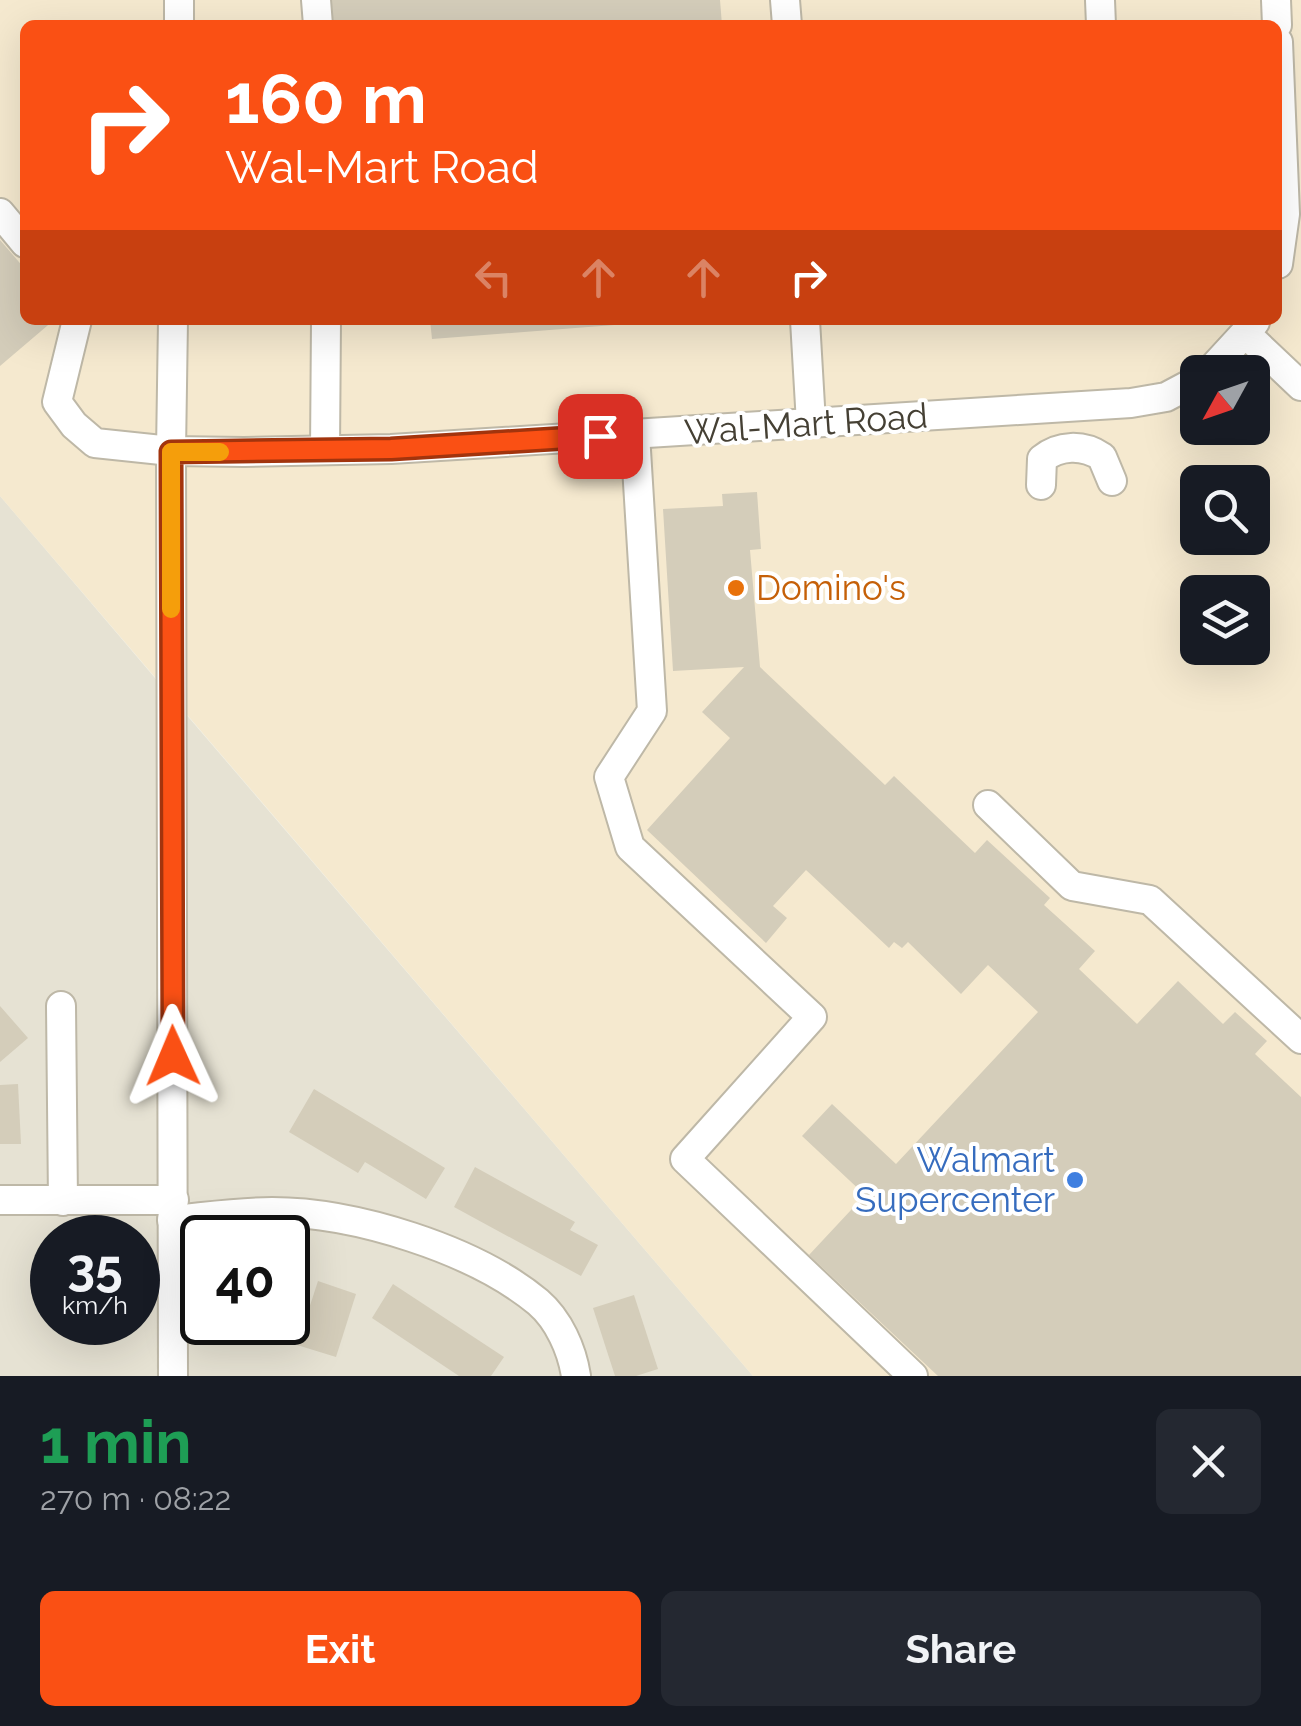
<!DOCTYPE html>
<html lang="en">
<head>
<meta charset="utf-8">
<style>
  body { margin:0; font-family:Raleway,sans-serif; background:#242831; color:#f1f3f6; height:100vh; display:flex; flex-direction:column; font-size:38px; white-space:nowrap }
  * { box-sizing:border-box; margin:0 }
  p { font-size:32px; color:#9ea1a6 }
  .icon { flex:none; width:55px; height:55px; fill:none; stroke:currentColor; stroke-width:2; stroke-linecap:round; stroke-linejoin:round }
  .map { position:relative; height:1376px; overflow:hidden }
  .panel { display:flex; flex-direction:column; background:#171b24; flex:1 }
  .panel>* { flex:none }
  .top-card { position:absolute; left:20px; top:20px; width:1262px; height:305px; border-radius:15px; box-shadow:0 10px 40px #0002; background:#fa5014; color:#fff; overflow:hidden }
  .needle { width:65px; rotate:230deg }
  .fabs { position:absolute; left:1180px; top:355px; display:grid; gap:20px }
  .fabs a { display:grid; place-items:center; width:90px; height:90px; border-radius:15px; background:#171b24; box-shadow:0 10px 40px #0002; font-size:50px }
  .speed { position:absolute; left:30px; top:1215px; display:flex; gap:20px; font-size:50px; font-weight:700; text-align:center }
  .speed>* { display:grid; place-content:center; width:130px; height:130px; border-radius:50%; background:#171b24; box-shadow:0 10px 40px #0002; line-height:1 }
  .speed small { font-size:25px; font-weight:400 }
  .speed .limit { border:5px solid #111; border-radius:15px; background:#fff; color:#111 }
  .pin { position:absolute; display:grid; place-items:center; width:85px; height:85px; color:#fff; margin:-42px; border-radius:20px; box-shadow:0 5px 15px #0006 }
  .me { position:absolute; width:110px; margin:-55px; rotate:359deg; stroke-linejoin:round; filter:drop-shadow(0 0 8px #0008) }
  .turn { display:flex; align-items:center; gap:35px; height:210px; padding:0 40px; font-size:45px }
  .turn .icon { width:130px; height:130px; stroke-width:2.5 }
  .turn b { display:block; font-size:70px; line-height:85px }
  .lanes { display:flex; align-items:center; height:95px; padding:0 40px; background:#0003; justify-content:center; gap:50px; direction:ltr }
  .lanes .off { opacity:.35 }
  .round { display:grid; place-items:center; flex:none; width:105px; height:105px; border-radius:15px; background:#242831 }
  .headline { display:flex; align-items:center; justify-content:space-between; height:170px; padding:0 40px }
  h1 { font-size:60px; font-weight:700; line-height:75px; color:#1e9e55 }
  .button { display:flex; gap:20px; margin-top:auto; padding:20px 40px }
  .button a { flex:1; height:115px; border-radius:15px; background:#fa5014; color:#fff; font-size:40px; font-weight:700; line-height:115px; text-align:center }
  .button a+a { background:#242831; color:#f1f3f6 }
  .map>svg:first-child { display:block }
</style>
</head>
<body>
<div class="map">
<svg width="1301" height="1376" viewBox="0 0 1301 1376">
  <rect width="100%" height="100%" fill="#f2f0e5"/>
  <path fill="#e6e2d3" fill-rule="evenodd" d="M0 496 172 698 753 1376H0ZM52 1238H138V1322H52ZM202 1238H288V1322H202Z"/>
  <path fill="#f5e9cf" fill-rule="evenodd" d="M0 0H1301V1376H753L0 496ZM25 25H1278V320H25ZM1198 372H1252V428H1198ZM1198 482H1252V538H1198ZM1198 592H1252V648H1198Z"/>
  <g fill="#d4cdba">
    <path d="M331 0H720L722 25H333Z"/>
    <path d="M0 240 25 269V320H54L0 366Z"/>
    <path d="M430 320H640V323L432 339Z"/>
    <path d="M757 492 761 549 750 550 760 667 885 785 894 776 975 853 987 840 1050 898 1044 905 1095 951 1079 969 1137 1024 1178 981 1223 1024 1235 1012 1267 1041 1255 1054 1301 1097V1376H938L809 1255 865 1195 802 1136 832 1104 896 1164 1038 1012 988 965 961 994 908 942 902 948 894 942 889 948 806 870 773 906 787 918 766 943 647 830 730 738 702 712 744 667 673 671 663 509 723 506 722 494Z"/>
    <path d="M0 1006 28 1038 0 1062Z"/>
    <path d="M18 1084 21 1144H0V1085Z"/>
    <path d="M314 1089 445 1168 426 1199 365 1162 358 1173 289 1132Z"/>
    <path d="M475 1167 575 1222 570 1230 598 1245 581 1276 454 1207Z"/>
    <path d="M318 1281 356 1294 336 1357 297 1345Z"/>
    <path d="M393 1284 504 1357 491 1376H459L372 1318Z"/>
    <path d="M634 1295 658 1369 636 1376H615L593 1308Z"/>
  </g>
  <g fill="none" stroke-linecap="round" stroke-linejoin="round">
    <defs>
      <g id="minor">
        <path d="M316 0 318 25"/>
        <path d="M785 0 787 25"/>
        <path d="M1100 0 1101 25"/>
        <path d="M1276 0 1277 25"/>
        <path d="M179 25V0"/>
        <path d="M1278 42 1285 214 1278 264"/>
        <path d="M0 213 25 243"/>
        <path d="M77 320 57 402 74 425 95 443 171 451 244 452 391 449 1131 403 1166 397 1198 380"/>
        <path d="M173 320 171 451 173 1376"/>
        <path d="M805 320 811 423"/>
        <path d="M1246 334 1301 386"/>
        <path d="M1209 372 1255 322"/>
        <path d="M635 434 652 711 609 777 630 847 812 1017 685 1159 913 1376"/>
        <path d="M325 450 326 320"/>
        <path d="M1041 485 1042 459C1059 445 1083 444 1102 457L1112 481"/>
        <path d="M988 805 1072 886 1150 900 1301 1039"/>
        <path d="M61 1006 63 1201"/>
        <path d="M0 1200H174"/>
        <path d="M172 1220C205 1217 239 1212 272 1212 354 1212 474 1249 538 1302 559 1320 572 1350 576 1376"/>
      </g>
    </defs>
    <use href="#minor" stroke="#beb8a7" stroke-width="32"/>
    <use href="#minor" stroke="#fff" stroke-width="28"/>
  </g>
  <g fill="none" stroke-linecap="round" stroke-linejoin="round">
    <defs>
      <path id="route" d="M173 1056 171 452 391 449 600 436"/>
    </defs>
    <use href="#route" stroke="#a2340d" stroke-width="25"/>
    <use href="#route" stroke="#fa5014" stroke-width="18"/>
    <path stroke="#f59e0b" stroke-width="18" d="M171 609V452H220"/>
  </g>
  <circle fill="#e8710a" stroke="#fff" stroke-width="4" cx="736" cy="588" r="10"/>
  <circle fill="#3f7fe0" stroke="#fff" stroke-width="4" cx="1075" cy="1180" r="10"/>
  <g text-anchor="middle" stroke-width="8" stroke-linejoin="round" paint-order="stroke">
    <g font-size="35" fill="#454034" stroke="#fff">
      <text transform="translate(806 424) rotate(-4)" y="12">Wal-Mart Road</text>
    </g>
    <g font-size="35" fill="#c56008" stroke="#fff" text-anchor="start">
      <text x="756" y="600">Domino's</text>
    </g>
    <g font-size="35" fill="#366cbe" stroke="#fff" text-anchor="end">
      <text x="1055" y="1172">Walmart<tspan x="1055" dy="40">Supercenter</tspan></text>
    </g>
  </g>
</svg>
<div class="fabs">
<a><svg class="needle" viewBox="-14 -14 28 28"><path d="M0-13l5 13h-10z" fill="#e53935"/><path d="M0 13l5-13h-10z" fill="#9ea1a6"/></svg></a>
<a><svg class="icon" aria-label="search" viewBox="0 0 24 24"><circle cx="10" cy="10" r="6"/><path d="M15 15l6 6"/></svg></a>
<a><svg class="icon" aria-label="layers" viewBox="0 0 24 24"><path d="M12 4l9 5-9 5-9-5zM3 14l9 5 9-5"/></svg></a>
</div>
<div class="speed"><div>35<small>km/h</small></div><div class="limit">40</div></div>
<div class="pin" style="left:600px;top:436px;background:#d93025"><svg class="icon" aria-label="arrive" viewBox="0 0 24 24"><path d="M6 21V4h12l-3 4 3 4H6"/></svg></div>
<svg class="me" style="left:173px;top:1056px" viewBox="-20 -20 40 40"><path d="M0-17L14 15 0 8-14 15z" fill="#fa5014" stroke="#fff" stroke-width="4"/></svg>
<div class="top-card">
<div class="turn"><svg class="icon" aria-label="right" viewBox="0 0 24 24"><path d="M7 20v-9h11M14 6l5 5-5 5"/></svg><div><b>160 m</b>Wal-Mart Road</div></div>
<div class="lanes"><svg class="icon off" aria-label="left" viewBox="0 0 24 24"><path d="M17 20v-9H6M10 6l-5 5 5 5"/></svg><svg class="icon off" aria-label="ahead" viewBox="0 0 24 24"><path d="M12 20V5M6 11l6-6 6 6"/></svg><svg class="icon off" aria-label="ahead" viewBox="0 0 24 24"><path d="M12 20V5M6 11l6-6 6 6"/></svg><svg class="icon" aria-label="right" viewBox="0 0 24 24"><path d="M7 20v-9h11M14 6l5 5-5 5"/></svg></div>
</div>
</div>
<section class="panel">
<div class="headline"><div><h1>1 min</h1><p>270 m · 08:22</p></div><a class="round"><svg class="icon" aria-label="close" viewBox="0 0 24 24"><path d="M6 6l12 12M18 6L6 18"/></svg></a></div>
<div class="button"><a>Exit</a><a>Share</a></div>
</section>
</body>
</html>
